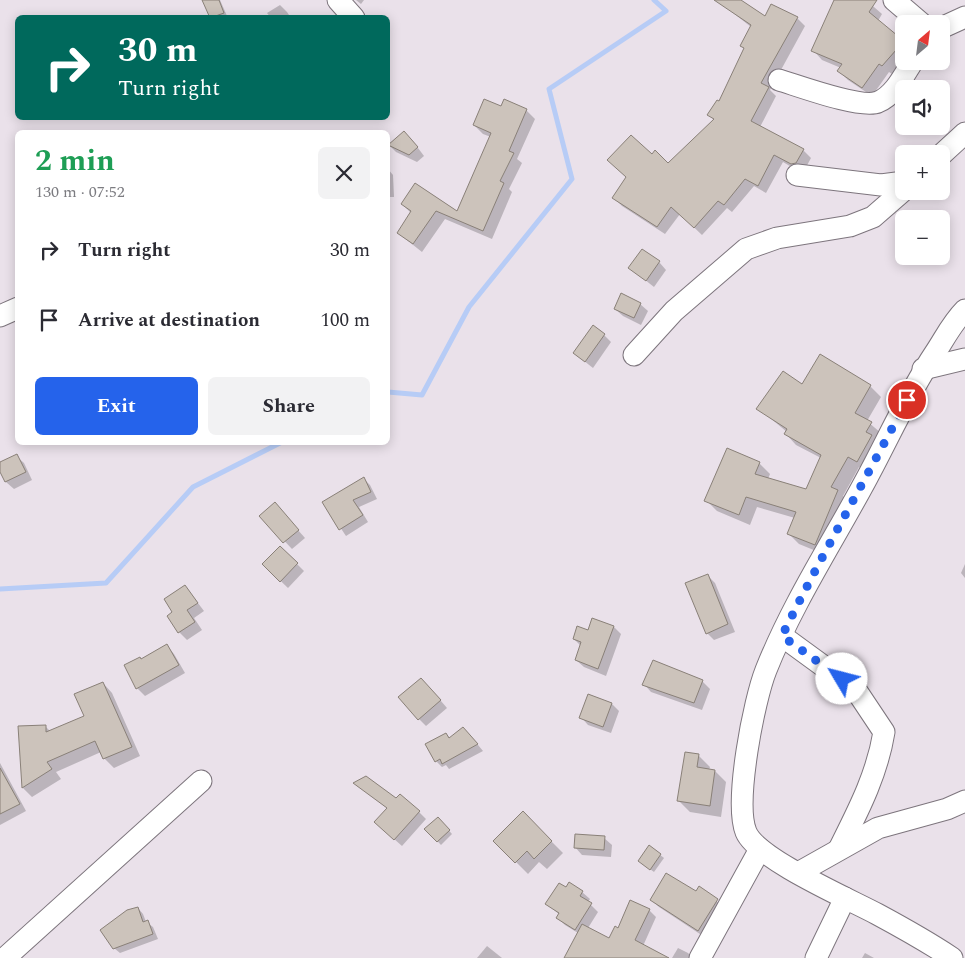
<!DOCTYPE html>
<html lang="en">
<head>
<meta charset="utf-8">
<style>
  body { margin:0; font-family:Spectral,serif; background:#f2f2f3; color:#2b2b33; height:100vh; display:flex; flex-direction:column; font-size:19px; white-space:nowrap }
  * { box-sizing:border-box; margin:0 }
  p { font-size:16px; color:#7c7c81 }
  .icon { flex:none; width:28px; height:28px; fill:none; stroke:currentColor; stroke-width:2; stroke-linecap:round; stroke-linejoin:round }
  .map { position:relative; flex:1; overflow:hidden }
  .panel { position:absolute; left:15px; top:130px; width:375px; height:315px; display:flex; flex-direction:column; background:#fff; border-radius:8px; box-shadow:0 2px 12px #0003 }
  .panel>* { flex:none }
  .hud { position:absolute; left:15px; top:15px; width:375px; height:105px; border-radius:8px; box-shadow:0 2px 12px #0003; background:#00695c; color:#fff; overflow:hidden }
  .needle { width:32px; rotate:28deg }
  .tools { position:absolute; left:895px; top:15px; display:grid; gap:10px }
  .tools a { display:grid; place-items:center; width:55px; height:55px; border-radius:8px; background:#fff; box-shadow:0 2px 12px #0003; font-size:25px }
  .pin { position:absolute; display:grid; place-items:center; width:42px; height:42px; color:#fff; margin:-21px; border:2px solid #fff; border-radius:50%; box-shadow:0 1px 5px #0007 }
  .me { position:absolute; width:55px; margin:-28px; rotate:307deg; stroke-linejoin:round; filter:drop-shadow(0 0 4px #0008) }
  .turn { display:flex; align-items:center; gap:18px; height:105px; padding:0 20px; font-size:22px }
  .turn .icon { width:65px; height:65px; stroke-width:2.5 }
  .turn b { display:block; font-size:35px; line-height:42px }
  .round { display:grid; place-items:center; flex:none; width:52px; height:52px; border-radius:8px; background:#f2f2f3 }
  .head { display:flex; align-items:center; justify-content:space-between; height:85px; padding:0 20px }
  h1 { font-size:30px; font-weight:700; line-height:38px; color:#1e9e55 }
  .cta { display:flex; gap:10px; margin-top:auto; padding:10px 20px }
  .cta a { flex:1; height:58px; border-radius:8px; background:#2563eb; color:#fff; font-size:20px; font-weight:700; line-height:58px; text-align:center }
  .cta a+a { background:#f2f2f3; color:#2b2b33 }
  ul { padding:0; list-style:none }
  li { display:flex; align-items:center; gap:15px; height:70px; padding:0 20px }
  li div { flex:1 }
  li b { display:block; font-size:19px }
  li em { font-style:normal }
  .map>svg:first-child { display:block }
</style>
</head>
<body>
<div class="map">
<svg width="965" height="958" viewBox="0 0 965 958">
  <rect width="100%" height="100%" fill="#eae1ea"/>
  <g fill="#0003">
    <path d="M204 0H220L227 16 211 18Z"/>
    <path d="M356 0H364L361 4Z"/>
    <path d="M733 0H739L765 18H797L805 26 770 90 776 96 760 127 803 150 811 158 804 171 800 172 783 162 766 193 754 186 732 212 727 208 702 235 680 214 665 234 622 206 614 198 652 156 668 165 714 120 709 115 719 102 745 49 741 45 751 27 727 8Z"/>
    <path d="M835 0H866L882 14 878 21 904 43V61L892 74 889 72 872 96 848 80 839 71 841 68 822 60 813 50Z"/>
    <path d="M280 5 287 12 291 18H271L267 13Z"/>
    <path d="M502 108 526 110 535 119 517 159 522 163 509 189 512 192 492 239 445 219 422 252 398 233 411 213 402 204 458 212 491 137 483 134 474 125Z"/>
    <path d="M412 140 424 156 417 162 396 152 389 145Z"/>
    <path d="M388 169 393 175 394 197H388Z"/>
    <path d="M659 262 666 270 654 287 630 268Z"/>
    <path d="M640 304 648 311 641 325 623 316 615 309Z"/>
    <path d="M604 335 611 342 593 368 574 353Z"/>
    <path d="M820 356 870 386 881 397 867 421 882 434 868 472 859 467 843 496 849 502 826 555 799 544 788 533 795 518 757 507 750 525 717 511 706 500 759 463 770 474 768 479 807 490 821 458 796 445 786 434 787 432 758 408 803 386Z"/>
    <path d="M16 456 24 463 32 480 14 489 6 482 0 470V464Z"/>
    <path d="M364 479 370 485 377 499 359 507 368 522 346 536 324 503Z"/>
    <path d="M282 512 305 538 292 549 261 516Z"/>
    <path d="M280 547 304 571 288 588 263 564Z"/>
    <path d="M965 564V578L961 573Z"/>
    <path d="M707 575 715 583 735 632 714 640 707 633Z"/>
    <path d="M185 586 204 611 194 618 202 630 187 640 179 632 174 612Z"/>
    <path d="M593 619 614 627 621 634 606 676 584 667 576 660 581 646 574 639 589 631Z"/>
    <path d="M167 646 174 654 185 673 145 696 137 688 141 660Z"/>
    <path d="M702 681 710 689 702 710 651 692 644 684Z"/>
    <path d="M103 683 112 693 140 756 114 768 104 758 101 752 56 772 61 779 32 797 23 788 20 728 45 726 51 732 85 717Z"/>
    <path d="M429 687 447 708 426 726 419 719Z"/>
    <path d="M612 704 619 711 611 733 588 725 581 717Z"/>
    <path d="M446 734 451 739 469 734 483 751 449 769 446 765 442 767 436 761Z"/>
    <path d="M698 755 710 767 709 770 715 771 726 782 721 817 690 812 679 801Z"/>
    <path d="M0 763 26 811 0 825Z"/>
    <path d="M355 783 396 800 419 812 426 819 402 846 384 830 388 809Z"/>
    <path d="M523 813 563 853 547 869 539 862 528 874 495 841Z"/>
    <path d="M438 818 452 834 441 845 426 829Z"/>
    <path d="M604 838 612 845 611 857 582 855 575 847Z"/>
    <path d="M650 847 664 858 654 872 643 864Z"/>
    <path d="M700 888 725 908 706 938 659 907 651 900 696 893Z"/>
    <path d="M566 889 582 892 590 899 588 902 598 912 588 928 609 940 618 930 649 910 656 917 643 946 666 958H565L578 933 565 925 558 918 560 915 547 904Z"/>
    <path d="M138 908 143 914 146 922 153 927 158 939 120 953 114 948Z"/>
    <path d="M487 946 502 958H477Z"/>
    <path d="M678 948 688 953 693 958H672Z"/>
    <path d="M865 953 874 958H862Z"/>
  </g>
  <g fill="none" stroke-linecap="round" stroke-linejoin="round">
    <g stroke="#b7ccf6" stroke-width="5">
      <path d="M388 392 422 395 469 307 572 179 549 89 666 11 654 0"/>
      <path d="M0 589 106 583 193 487 282 442"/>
    </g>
  </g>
  <g fill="#ccc3bb" stroke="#898078">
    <path d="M202 0H219L224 13 210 18Z"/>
    <path d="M714 0H741L765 16 771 4 798 17 761 83 769 87 751 121 804 149 796 163 791 164 774 155 758 186 745 179 724 205 718 201 694 228 671 207 657 227 612 198 626 177 607 160 631 135 652 154 655 150 668 163 714 119 707 115 717 100 719 101 744 48 740 46 751 25Z"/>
    <path d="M834 0H877L869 12 904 41 882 66 879 64 862 88 837 71 842 64 811 51Z"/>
    <path d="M484 99 501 106 504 99 527 109 509 151 514 153 500 181 504 183 483 231 436 211 413 244 397 233 411 211 401 204 415 183 457 211 491 133 473 125Z"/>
    <path d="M404 131 418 147 409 155 388 145Z"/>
    <path d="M642 249 660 261 646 281 628 268Z"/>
    <path d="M621 293 641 303 634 318 614 309Z"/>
    <path d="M593 325 605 334 585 362 573 353Z"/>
    <path d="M820 354 871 385 855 413 872 422 866 432 872 435 857 462 848 457 831 487 838 490 815 545 787 534 796 512 746 497 739 515 704 501 727 448 760 462 755 474 806 489 821 455 784 434 787 429 756 409 783 371 802 384Z"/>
    <path d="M17 454 26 472 5 482 0 472V462Z"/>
    <path d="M364 477 371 492 353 500 363 515 339 530 322 502Z"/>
    <path d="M275 502 299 530 283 543 259 516Z"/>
    <path d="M280 546 298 563 280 582 262 564Z"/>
    <path d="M708 574 728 624 706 634 685 583Z"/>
    <path d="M185 585 198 603 187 610 195 622 178 633 167 616 172 612 164 599Z"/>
    <path d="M592 618 614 626 598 669 575 660 581 642 573 639 577 626 588 630Z"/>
    <path d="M167 644 179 665 136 689 124 665 140 657 141 659Z"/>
    <path d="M653 660 703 680 694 703 642 685Z"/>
    <path d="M421 678 441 700 418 720 398 697Z"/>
    <path d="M103 682 132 747 103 759 95 741 47 762 52 769 22 788 18 726 46 725V732L84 716 74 694Z"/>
    <path d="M588 694 612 703 603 727 579 718Z"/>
    <path d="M463 727 478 744 442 764 440 759 435 762 425 744 446 733 449 738Z"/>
    <path d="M685 752 699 754 697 767 715 770 710 806 677 801Z"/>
    <path d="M0 768 20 804 0 814Z"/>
    <path d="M366 776 396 798 400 794 420 811 394 840 374 822 387 808 353 783Z"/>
    <path d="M523 811 552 841 534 859 527 851 515 863 493 841Z"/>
    <path d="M438 817 450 830 437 842 424 829Z"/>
    <path d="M575 834 605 836 604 850 574 848Z"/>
    <path d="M649 845 661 854 650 870 638 861Z"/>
    <path d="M666 873 696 891 699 886 718 899 698 931 650 900Z"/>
    <path d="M569 882 583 891 580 896 592 903 575 930 556 918 559 913 545 904 559 883 566 887Z"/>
    <path d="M630 900 650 909 635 940 669 958H564L582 924 609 938 615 926 618 928Z"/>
    <path d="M138 907 143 922 148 920 153 934 113 949 100 930 127 910Z"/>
  </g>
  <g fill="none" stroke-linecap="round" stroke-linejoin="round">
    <defs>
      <g id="minor">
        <path d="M338 0 354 18"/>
        <path d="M894 0 922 24"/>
        <path d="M941 28 965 17"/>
        <path d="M779 80C799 86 861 109 878 102 894 96 904 75 913 61"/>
        <path d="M941 155 965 133"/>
        <path d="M797 175 881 185 904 182"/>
        <path d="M0 316 18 308"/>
        <path d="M634 355 674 311 746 249 777 238 850 226 873 217 904 190"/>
        <path d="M923 369 965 359"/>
        <path d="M782 636 856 690 884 732C877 775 858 811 839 849"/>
        <path d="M798 873 878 828 947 809 965 801"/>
        <path d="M5 958 201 781"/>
        <path d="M700 958 760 849"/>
        <path d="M816 958 845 898"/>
        <path d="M952 958C928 942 903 928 877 914 849 899 757 859 746 832 734 802 754 700 766 670 793 602 834 540 868 476 890 435 909 392 935 353 945 338 952 323 965 310"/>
      </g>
    </defs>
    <use href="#minor" stroke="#7d757d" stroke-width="23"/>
    <use href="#minor" stroke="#fff" stroke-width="21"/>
  </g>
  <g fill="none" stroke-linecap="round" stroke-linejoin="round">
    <path stroke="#2563eb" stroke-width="9" stroke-dasharray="0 16.2" d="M842 679 782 636C821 556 866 479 907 400"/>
  </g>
</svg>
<div class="tools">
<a><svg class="needle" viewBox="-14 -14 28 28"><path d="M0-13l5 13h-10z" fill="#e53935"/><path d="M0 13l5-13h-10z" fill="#7c7c81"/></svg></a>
<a><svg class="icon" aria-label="sound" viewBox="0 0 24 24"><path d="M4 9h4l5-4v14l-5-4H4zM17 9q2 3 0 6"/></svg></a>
<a>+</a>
<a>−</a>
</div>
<div class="pin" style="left:907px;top:400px;background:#d93025"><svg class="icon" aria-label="arrive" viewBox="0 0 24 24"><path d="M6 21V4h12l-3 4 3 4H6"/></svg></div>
<svg class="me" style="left:842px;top:679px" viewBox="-20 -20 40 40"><circle r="19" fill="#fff"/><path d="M0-13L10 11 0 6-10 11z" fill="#2563eb"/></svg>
<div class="hud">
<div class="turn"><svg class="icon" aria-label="right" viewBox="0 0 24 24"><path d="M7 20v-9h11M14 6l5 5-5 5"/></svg><div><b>30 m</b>Turn right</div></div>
</div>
<section class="panel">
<div class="head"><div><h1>2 min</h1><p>130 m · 07:52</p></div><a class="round"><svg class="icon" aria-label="close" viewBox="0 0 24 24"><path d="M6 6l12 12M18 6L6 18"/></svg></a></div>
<ul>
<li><svg class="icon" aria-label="right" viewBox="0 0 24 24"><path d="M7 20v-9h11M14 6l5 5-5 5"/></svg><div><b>Turn right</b></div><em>30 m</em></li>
<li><svg class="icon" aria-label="arrive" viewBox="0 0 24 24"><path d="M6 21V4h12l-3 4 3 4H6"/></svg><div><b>Arrive at destination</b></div><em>100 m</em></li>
</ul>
<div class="cta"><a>Exit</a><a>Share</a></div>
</section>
</div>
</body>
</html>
